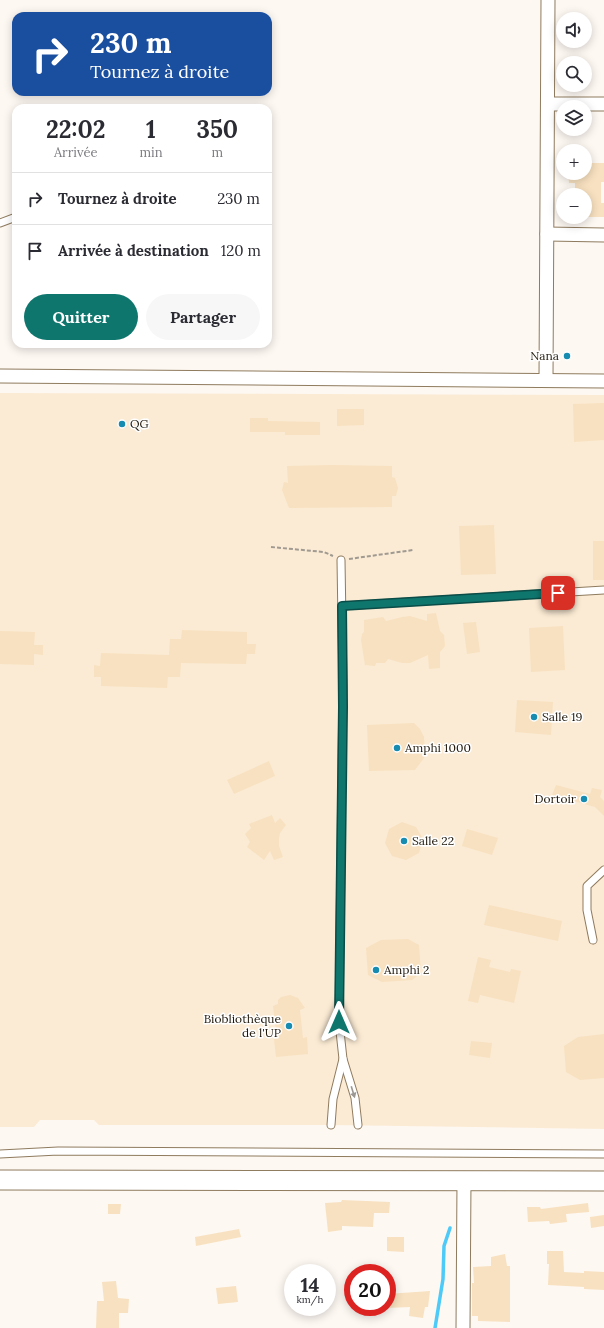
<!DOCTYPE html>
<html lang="fr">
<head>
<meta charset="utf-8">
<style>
  body { margin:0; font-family:Lora,serif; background:#f7f7f7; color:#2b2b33; height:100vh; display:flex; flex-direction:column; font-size:15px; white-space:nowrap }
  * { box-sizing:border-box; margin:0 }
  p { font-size:13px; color:#7c7c81 }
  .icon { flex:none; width:22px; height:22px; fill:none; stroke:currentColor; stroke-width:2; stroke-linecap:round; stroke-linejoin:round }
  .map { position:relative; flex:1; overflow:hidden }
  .sheet { position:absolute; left:12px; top:104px; width:260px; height:244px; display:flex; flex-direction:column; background:#fff; border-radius:12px; box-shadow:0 2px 10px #0003 }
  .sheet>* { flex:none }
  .banner { position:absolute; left:12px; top:12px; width:260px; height:84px; border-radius:12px; box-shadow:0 2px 10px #0003; background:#1a4fa0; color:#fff; overflow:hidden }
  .fabs { position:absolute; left:556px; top:12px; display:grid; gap:8px }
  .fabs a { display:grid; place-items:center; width:36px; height:36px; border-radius:50%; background:#fff; box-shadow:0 2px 10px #0003; font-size:20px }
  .speed { position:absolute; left:284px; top:1264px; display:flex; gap:8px; font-size:20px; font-weight:700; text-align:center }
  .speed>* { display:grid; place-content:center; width:52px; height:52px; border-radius:50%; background:#fff; box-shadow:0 2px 10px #0003; line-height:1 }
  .speed small { font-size:10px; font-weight:400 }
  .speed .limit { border:6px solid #d22; background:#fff; color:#111 }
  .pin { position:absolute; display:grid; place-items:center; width:34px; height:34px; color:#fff; margin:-17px; border-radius:8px; box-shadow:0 2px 6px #0006 }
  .me { position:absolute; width:44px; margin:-22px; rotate:0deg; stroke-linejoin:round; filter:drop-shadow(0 0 3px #0008) }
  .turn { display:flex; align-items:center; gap:14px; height:84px; padding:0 12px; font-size:18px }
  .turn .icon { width:52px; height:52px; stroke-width:2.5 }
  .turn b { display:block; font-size:28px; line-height:34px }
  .eta { display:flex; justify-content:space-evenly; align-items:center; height:68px; text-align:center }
  .eta b { font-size:24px; font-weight:700; line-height:28px }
  .cta { display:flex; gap:8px; margin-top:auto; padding:8px 12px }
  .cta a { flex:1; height:46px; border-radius:24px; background:#0f766e; color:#fff; font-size:16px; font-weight:700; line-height:46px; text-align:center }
  .cta a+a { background:#f7f7f7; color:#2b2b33 }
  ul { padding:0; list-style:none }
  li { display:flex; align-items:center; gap:12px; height:52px; padding:0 12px; border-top:1px solid #e1e1e2 }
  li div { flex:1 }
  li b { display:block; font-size:15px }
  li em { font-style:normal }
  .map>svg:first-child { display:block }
</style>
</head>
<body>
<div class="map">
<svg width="604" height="1328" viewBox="0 0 604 1328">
  <rect width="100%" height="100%" fill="#fdf8f2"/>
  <path fill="#fbebd4" d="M0 393 604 395V1129L331 1125H99L94 1120H40L34 1127H0Z"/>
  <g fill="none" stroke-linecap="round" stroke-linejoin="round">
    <path stroke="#4dcaf7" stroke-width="3.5" d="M435 1328 443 1279 444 1246 450 1228"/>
  </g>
  <g fill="#f8e1c0">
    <path d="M585 163H604V182H601V203H604V217H585V195H575V183H569L568 173H585Z"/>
    <path d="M604 403V440L574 442 573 404Z"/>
    <path d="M337 409H364V425L337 426Z"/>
    <path d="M250 418H268V421L320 422V435H285V432H250Z"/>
    <path d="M331 465 392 466V477L395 478 398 488 396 496H392V507L289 508 282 490 284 482 288 483 287 466Z"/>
    <path d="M494 525 496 574 461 575 459 526Z"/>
    <rect x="593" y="541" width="11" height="39"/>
    <path d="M436 613 440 631 444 635 445 646 440 652V668L429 669 428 655 410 663H402L388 659 385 663H376L375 666 365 665 361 640 362 634 364 632V620L383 617 386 621 402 617 410 616 427 621V614Z"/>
    <path d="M476 622 480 652 467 654 463 623Z"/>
    <path d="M563 626 565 670 531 672 529 628Z"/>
    <path d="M182 630 247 632V644H256L255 654H247L246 664 181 663 180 677H168L167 688 101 686V677H94V665L100 666 101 653 169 655 170 639H181Z"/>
    <path d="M0 631 35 632 34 645H43V655L34 654V665L0 664Z"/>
    <path d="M517 700 553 702 551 735 515 732Z"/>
    <path d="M414 723 420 729 424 737 425 751 424 758 415 770 369 771 367 725Z"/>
    <path d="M269 761 275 776 234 794 227 780Z"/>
    <path d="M556 785 590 794 592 788 602 790 600 797 604 801V816L595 807 552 795Z"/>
    <path d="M272 815 275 823 280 818 286 825 280 833 279 838V846L283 857 274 860 270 851 264 860 247 847 250 842 245 834 251 828 249 824Z"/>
    <path d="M402 822 416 827 423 839 419 853 406 860 392 856 385 843 389 829Z"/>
    <path d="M467 829 498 838 492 855 462 846Z"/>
    <path d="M489 905 562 921 558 941 484 925Z"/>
    <path d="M408 939 419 945 421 973 412 980 382 982 368 975 366 948 381 940Z"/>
    <path d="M478 957 491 960 489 967 510 972 511 969 521 971 514 1003 480 995 478 1003 468 1001Z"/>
    <path d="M290 995 298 998 305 1008 300 1010 303 1038 307 1037 308 1054 276 1057 274 1039 277 1038 273 1006 278 1004V1000L281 997Z"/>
    <path d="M604 1034V1078L580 1080 566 1072 564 1046 578 1037Z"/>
    <path d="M471 1041 492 1043 490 1058 469 1055Z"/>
    <path d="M342 1200 390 1202 389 1213H374L373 1227 342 1226V1230L328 1232 325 1203 341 1202Z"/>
    <path d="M588 1203 589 1212 566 1214 567 1222 550 1224 549 1221 528 1222 527 1207H540L541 1209Z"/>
    <path d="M108 1204H121L120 1214H108Z"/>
    <path d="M604 1215V1226L591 1228 590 1217Z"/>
    <path d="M239 1229 241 1237 196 1246 195 1237Z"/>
    <path d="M387 1237H404V1252L387 1251Z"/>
    <path d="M547 1251H563L564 1272 584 1273V1271L604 1272V1290L584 1289V1287L548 1285 549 1264H547Z"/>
    <path d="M505 1254 507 1266H510V1322L478 1321V1316H472V1283H474L473 1267 491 1266V1257Z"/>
    <path d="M116 1281 118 1298 129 1299 128 1313H119V1328H96L97 1301H104L102 1282Z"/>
    <path d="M236 1286 238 1302 218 1304 216 1288Z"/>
    <path d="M430 1291 428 1307H425L423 1318 409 1316 410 1307 387 1308V1294Z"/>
  </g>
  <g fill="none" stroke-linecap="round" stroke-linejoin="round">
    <defs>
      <g id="lane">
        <path d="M0 223 16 217"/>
        <path d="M341 560 343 686 339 1022 343 1059 355 1098 358 1125"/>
        <path d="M342 606 604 590"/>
        <path d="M593 940 587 910V886L604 870"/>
        <path d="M331 1125 333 1099 343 1059"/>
        <path d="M0 1154 58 1151 604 1154"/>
      </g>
      <g id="street">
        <path d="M548 104H604"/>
        <path d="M547 234 604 235"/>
        <path d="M0 376 604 381"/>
        <path d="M546 380 548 0"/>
        <path d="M463 1328 464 1181"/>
      </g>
      <path id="secondary" d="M0 1180 604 1181"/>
    </defs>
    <use href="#lane" stroke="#8f7b5e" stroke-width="9"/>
    <use href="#street" stroke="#8f7b5e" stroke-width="15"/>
    <use href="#secondary" stroke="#8f7b5e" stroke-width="21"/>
    <g stroke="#a09a91" stroke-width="2" stroke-dasharray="4 2" stroke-linecap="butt">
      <path d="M271 547 324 552 333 556"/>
      <path d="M349 559 413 550"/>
    </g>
    <use href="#lane" stroke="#fff" stroke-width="7"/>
    <use href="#street" stroke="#fff" stroke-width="13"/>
    <use href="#secondary" stroke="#fff" stroke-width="19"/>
  </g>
  <defs><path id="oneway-solid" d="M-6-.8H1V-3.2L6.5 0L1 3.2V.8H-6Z"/></defs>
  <use fill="#9b9792" href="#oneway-solid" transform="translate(353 1092) rotate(73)"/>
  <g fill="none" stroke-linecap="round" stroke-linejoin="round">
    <defs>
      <path id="route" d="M339 1022 343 707 342 606 558 593"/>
    </defs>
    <use href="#route" stroke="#0a4d48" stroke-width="10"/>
    <use href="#route" stroke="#0f766e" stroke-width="7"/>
  </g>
  <g fill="#188cb0" stroke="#fff" stroke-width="1.5">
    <circle cx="567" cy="356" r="4"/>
    <circle cx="122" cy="424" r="4"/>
    <circle cx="534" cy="717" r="4"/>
    <circle cx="397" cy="748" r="4"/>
    <circle cx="584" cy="799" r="4"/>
    <circle cx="404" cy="841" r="4"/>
    <circle cx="376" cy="970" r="4"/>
    <circle cx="289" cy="1026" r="4"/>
  </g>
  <g text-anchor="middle" stroke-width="3" stroke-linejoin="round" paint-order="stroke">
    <g font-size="12" fill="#20180c" stroke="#fff" text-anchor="start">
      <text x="559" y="360" text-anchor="end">Nana</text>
      <text x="130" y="428">QG</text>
      <text x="542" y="721">Salle 19</text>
      <text x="405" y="752">Amphi 1000</text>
      <text x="576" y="803" text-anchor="end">Dortoir</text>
      <text x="412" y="845">Salle 22</text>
      <text x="384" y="974">Amphi 2</text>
      <text x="281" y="1023" text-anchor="end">Biobliothèque<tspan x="281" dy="14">de l'UP</tspan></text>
    </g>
  </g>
</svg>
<div class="fabs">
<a><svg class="icon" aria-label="sound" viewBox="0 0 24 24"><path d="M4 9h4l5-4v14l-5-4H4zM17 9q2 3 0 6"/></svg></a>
<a><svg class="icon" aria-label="search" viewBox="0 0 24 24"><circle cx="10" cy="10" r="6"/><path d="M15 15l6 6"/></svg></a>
<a><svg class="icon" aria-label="layers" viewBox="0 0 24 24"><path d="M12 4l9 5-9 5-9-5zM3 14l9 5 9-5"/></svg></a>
<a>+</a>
<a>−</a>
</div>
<div class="speed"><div>14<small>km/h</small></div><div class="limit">20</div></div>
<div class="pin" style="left:558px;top:593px;background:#d93025"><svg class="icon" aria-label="arrive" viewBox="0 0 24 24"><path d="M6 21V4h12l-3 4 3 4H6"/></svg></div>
<svg class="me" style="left:339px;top:1022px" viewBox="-20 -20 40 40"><path d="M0-17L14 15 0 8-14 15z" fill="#0f766e" stroke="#fff" stroke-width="4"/></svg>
<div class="banner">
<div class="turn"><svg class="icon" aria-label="right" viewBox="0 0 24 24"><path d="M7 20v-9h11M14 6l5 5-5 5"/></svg><div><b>230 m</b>Tournez à droite</div></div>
</div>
<section class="sheet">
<div class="eta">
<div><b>22:02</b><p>Arrivée</p></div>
<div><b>1</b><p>min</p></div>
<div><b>350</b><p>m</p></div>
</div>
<ul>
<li><svg class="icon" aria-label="right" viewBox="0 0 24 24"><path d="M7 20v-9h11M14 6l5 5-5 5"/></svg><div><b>Tournez à droite</b></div><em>230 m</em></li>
<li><svg class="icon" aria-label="arrive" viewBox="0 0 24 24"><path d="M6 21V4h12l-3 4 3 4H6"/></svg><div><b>Arrivée à destination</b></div><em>120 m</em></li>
</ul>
<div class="cta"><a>Quitter</a><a>Partager</a></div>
</section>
</div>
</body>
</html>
